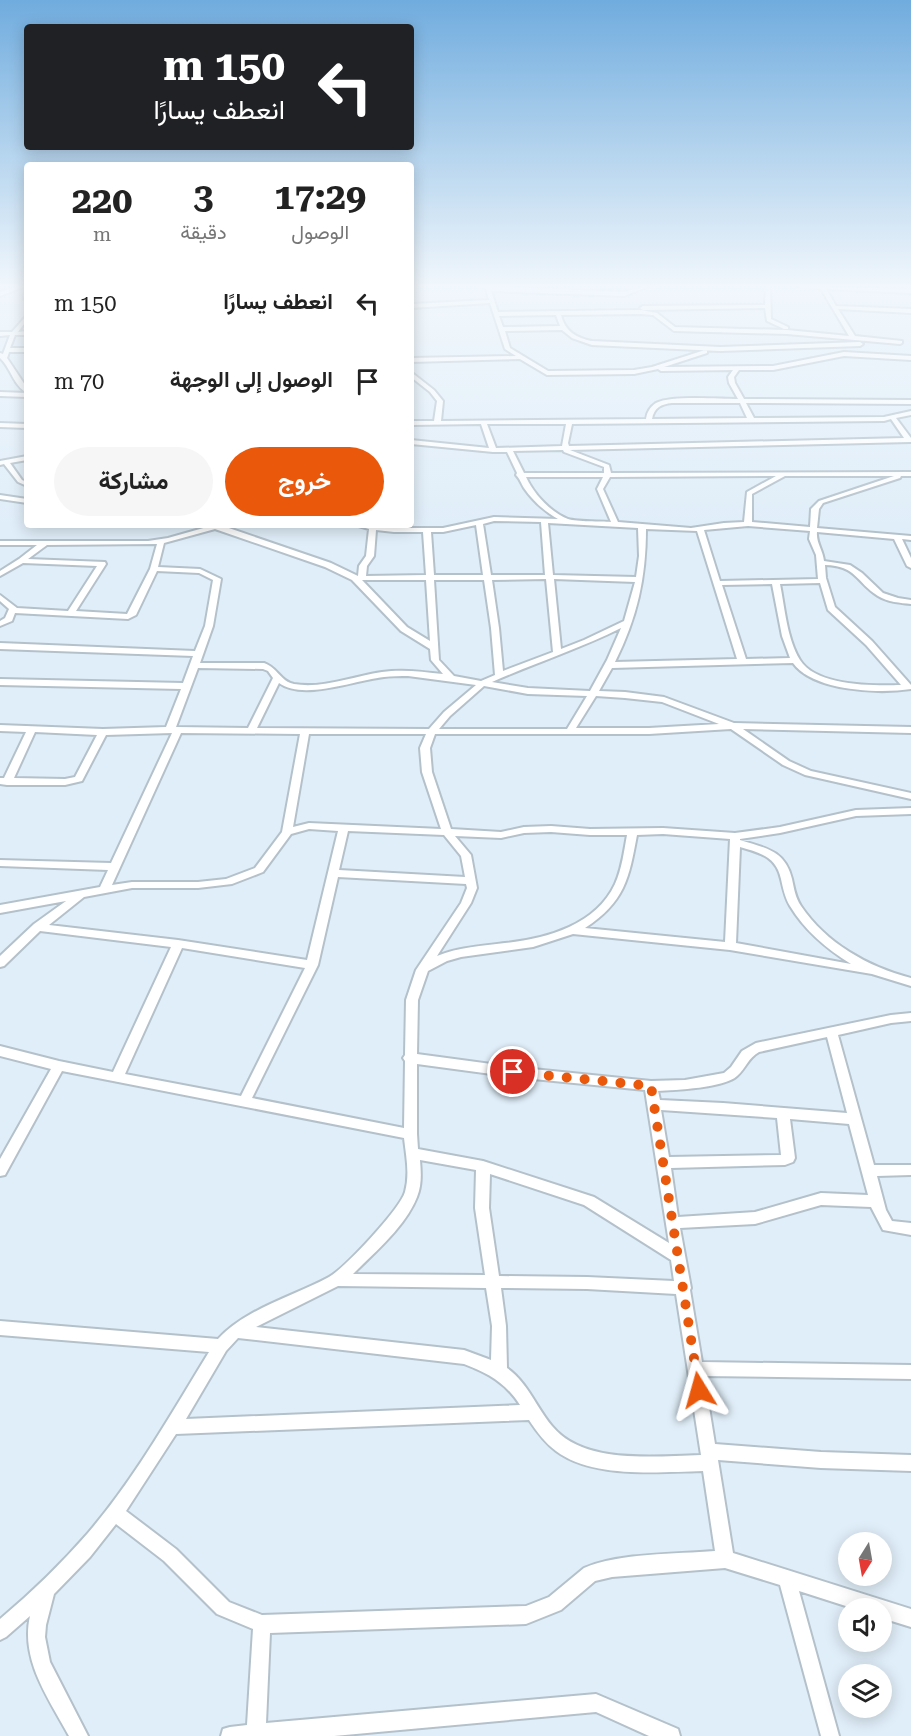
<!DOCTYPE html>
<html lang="ar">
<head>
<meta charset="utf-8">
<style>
  body { margin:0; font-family:"Roboto Serif",Vazirmatn,serif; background:#f6f6f6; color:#222; direction:rtl; height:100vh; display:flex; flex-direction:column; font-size:22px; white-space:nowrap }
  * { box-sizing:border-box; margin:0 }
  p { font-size:20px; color:#767676 }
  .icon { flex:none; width:33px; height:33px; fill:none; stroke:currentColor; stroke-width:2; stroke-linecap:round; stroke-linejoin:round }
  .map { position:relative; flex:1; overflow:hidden; direction:ltr }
  .side { position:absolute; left:24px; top:162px; width:390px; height:366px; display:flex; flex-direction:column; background:#fff; border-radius:6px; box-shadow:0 3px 15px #0003; direction:rtl }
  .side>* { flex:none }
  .hud { position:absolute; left:24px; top:24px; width:390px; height:126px; border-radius:6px; box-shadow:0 3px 15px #0003; direction:rtl; background:#202124; color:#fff; overflow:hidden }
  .needle { width:39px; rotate:191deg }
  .controls { position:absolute; left:838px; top:1532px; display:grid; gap:12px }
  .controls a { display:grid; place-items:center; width:54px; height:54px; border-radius:50%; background:#fff; box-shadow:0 3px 15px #0003; font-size:30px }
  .pin { position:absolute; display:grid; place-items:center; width:51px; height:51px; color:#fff; margin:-26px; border:3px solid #fff; border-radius:50%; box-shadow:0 2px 6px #0007 }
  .me { position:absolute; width:66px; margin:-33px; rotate:352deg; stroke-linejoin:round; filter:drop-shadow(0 0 4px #0008) }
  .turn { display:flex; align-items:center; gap:21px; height:126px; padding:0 30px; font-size:27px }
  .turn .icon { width:78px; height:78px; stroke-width:2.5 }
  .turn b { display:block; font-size:42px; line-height:51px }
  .eta { display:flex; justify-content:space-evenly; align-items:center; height:102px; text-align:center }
  .eta b { font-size:36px; font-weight:700; line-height:42px }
  .primary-button { display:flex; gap:12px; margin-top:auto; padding:12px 30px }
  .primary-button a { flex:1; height:69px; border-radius:36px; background:#ea580c; color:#fff; font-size:24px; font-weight:700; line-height:69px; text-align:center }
  .primary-button a+a { background:#f6f6f6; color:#222 }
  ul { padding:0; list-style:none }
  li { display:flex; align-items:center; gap:18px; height:78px; padding:0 30px }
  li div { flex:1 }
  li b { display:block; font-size:22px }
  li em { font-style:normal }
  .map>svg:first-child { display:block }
</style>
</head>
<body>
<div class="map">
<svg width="911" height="1736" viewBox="0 0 911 1736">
  <rect width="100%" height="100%" fill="#e0eef9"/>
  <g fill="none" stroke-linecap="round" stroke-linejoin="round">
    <defs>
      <g id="street">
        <path d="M18 286H26L0 296V292Z"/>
        <path d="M485 286 624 292 642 286H650L624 296 491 291 498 312 641 310 657 313 675 327 787 330 849 336 821 289 796 286 911 289V293L826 289 836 306 911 309V313L838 309 855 336 902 341V343L900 344 787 334 674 331 653 315 641 314 561 315C565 331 576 338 592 341L720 347 860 342 863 344 860 346 720 351 592 345 572 338 562 330 505 331 510 348 548 371 634 370 652 367 705 350 707 351V353L664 367 773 366 844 352 911 356V360L844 356 773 370H739L734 377 735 383 744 399 911 400V404L746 403 754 418 884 417 911 411V415L896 418 911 438V442L570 450 609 465 611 473 911 472V476H901L900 478 823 503 819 509 817 528 911 536V540L902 539 911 558V568L907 566 894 539 817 532C816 543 823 550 824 561L850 565 862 573 883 593 898 598 911 600V604C900 603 888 602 878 596 856 582 857 566 825 565L826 578 835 607 872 641 911 685V689C879 694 813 691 793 663L612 668 599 691 625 692 664 697 734 723 911 727V733L743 729 789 761 811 771 911 793V799L805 775 783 765 731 729 649 734H435L430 748 432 772 451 829 501 832 524 827 551 826 590 829 663 828 735 833 780 827 856 810 911 808V814L856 816 780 833 740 839V840C765 848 785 850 792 879 794 888 795 897 801 906 826 943 868 967 911 978V986L872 974 730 950 573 934 533 947 461 957 447 961 428 971 418 1000 417 1054 513 1067 651 1081 685 1080 724 1073 731 1067 742 1051 756 1043 891 1015 911 1013V1021L891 1023 838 1035 874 1165H911V1175L877 1176 886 1210 892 1221 911 1223V1235L883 1230 871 1207 821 1205 755 1224 680 1228 691 1288 690 1290 702 1362 911 1365V1379L704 1376 715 1444 821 1452 911 1455V1471L821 1468 718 1460 733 1553 911 1609V1627L882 1618V1608H852L799 1591 839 1736H821L780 1585 725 1568 612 1577 595 1581 561 1610 526 1624 270 1633 266 1723 596 1694 678 1729 680 1736H649L596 1712 334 1736H221L223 1729 230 1727 247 1725 253 1629 217 1614 164 1561 116 1524 90 1557 54 1594 46 1625 45 1637 50 1662 88 1736H69C49 1699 20 1660 30 1616L6 1637 0 1640V1619C31 1593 61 1564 88 1533 135 1478 171 1414 209 1352L0 1335V1321L218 1339C247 1308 292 1297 329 1277 345 1268 400 1209 405 1192 410 1174 406 1156 404 1138L62 1071 5 1175 0 1176V1159L51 1069 0 1056V1046L59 1061 113 1072 171 947 40 931 4 966 0 967V956L34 924 66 901 0 913V905L100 887 108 870 0 866V860L111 863 172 733 106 735 82 781 65 785H7L0 784V778H4L26 732 0 731V725L103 729 166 727 181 689 0 685V679L183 683 193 656 0 649V643L195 651 205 626 213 580 199 573 157 571 136 615 128 619 15 613 12 621 0 626V621L5 618 9 609 0 601V595L17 608 68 611 97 566 23 563 0 576V571L19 559 37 545H0V541H148L168 538 207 527 206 525H220L331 563 358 576 359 566 366 556 369 529 355 525H374L394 528H443L494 517 558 519C544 511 533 501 524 488 521 483 520 479 516 475L517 473 507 452H493L411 444V440L489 448 481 424 411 425V421H434L437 401 430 392 411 377V372L434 390 443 401 441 421 646 419C647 412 650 407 656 403 670 395 719 399 738 399L729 383 728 377 733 370 661 371 658 369 634 374 547 375 520 359 411 362V358L516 356 505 349 490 303 411 308V304L489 300ZM556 315 560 326 503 327 499 316ZM672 403H740L747 418 652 419C654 408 661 404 672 403ZM891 419 904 438 569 446 568 443 572 424 884 421ZM487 424H566L562 446 496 448ZM563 450 564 452 604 467V473H524L513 451ZM776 476 747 492 744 522 724 523 691 528 618 522 603 489 610 477ZM785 476H894L819 501 811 509 810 527 752 522V494ZM526 477H603L597 489 611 522C601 521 577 522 568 519 550 512 534 494 526 477ZM494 521 541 522 545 575H491L483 524ZM548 523 638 528 639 556 636 577 553 575ZM476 525 483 575H434L431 532H443ZM748 526 810 531 809 539 816 555 818 579 720 581 704 530ZM215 529 325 567 352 580 401 631 430 649 431 660 443 674C423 672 403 669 382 672 354 676 323 689 294 684 280 681 278 668 264 663H200L213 626 221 579 200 569 158 567 164 543ZM646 529 697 531 737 659 615 662C637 618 646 578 646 529ZM376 530 394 532H423L426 575 366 576 367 566 374 556ZM157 544 150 569 127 614 76 611 106 564 105 562 28 559 47 545ZM546 579 553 652 503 671 499 628 492 580ZM554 579 635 582 624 621 584 640 561 649ZM362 580H426L430 641 407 627ZM434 580H484L491 628 495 675 481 681 454 676 439 660ZM820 583 828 610 866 645 901 685C873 686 816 686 800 660 787 639 785 609 780 584ZM772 584 782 636 790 658 746 659 722 585ZM621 628 607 660 590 691 528 688 492 682C535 663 579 649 621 628ZM198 668 263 669 268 671 273 678 248 728 176 727ZM408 676 476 685 444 712 429 729 257 728 279 683C303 701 356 680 384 677 392 676 400 676 408 676ZM484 686 528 694 587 696 567 729H439L450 716ZM596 696 625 698 662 702 719 724 649 728H576ZM35 732 97 735 75 777 65 779 14 778ZM181 733 300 734 282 832 255 868 226 879 198 882H132L112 885ZM309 734H426L420 748 422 772 441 829 309 823 293 827ZM309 829 338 831 307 960 178 940 49 925 84 897 132 888H198L232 884 263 872 291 834ZM348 831 444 835 461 856 465 877 339 870ZM551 832 590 835H627C624 851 622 869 615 884 596 925 546 939 505 943 482 946 459 947 437 956L471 903 477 888 471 855 455 836 501 838 524 833ZM663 834 730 839 725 942 585 928C625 902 629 878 637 835ZM740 847C760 853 776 856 781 879 783 888 785 898 790 906 805 931 827 949 851 964L736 943ZM338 877 466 884 467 888 461 903 416 970 406 1000 405 1055 403 1058 405 1061 404 1128 252 1098 318 965ZM182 948 305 968 241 1096 125 1074ZM827 1037 847 1113 723 1103 660 1100 658 1091C676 1090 724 1088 737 1076 746 1068 748 1058 759 1052ZM417 1064 513 1077 645 1090 669 1243 594 1197 483 1161 418 1149 417 1134ZM661 1110 777 1118 781 1155 669 1157ZM790 1119 849 1124 868 1195 821 1193 755 1212 678 1217 671 1168 785 1165 793 1162 795 1158ZM420 1160 476 1170 475 1208 485 1275 353 1274C375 1252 405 1227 417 1197 422 1185 421 1172 420 1160ZM490 1174 584 1205 671 1260 674 1281 587 1277 499 1276 489 1208ZM338 1286 486 1288 492 1326 491 1360 464 1350 256 1327ZM501 1288 587 1289 676 1294 701 1455C655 1456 584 1465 552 1426 536 1407 528 1383 507 1368L506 1326ZM238 1338 464 1364C488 1373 506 1383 520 1405L186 1419 226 1351ZM529 1420C537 1432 545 1443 556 1451 593 1479 660 1472 703 1471L715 1551C676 1554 619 1553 584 1568L549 1597 526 1606 262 1615 229 1602 176 1549 126 1511 176 1434Z"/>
        <path d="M766 286H770L771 319 788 327V329H784L767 321 765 308 643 310 640 308 643 306 765 305Z"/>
        <path d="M27 292V301L24 299V294Z"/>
        <path d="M27 315V320L18 332 27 331V335H15L10 348H27V352H9L7 358 27 388V393C13 385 11 368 0 358V353L3 354 10 335 0 336V332H12Z"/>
        <path d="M0 392 27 393V397L0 396Z"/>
        <path d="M0 423 27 424V428L0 427Z"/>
        <path d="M27 456V460L10 463 22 480 27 482V486L18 482 4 464 0 465V461Z"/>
        <path d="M0 495 27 499V503L0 499Z"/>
      </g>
    </defs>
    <use href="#street" stroke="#b4c1cb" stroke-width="4"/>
    <use href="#street" fill="#fff" fill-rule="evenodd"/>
  </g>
  <linearGradient id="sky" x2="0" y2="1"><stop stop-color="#70acde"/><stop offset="0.54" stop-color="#f1f7fc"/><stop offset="1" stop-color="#f1f7fc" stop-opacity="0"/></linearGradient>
  <rect width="911" height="529" fill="url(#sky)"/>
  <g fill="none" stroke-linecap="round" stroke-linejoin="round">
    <path stroke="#ea580c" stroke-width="10" stroke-dasharray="0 18" d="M513 1072 651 1086 699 1390"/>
  </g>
</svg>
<div class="controls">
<a><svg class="needle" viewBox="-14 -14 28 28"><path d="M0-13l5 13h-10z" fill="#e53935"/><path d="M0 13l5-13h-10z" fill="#767676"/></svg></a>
<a><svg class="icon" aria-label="sound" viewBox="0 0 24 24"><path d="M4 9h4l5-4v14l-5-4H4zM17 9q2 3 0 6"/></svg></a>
<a><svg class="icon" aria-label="layers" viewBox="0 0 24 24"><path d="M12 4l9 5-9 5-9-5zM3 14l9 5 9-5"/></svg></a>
</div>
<div class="pin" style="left:513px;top:1072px;background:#d93025"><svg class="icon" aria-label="arrive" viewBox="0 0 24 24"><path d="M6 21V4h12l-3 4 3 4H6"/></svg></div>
<svg class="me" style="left:699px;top:1390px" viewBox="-20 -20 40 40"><path d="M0-17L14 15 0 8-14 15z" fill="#ea580c" stroke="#fff" stroke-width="4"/></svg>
<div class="hud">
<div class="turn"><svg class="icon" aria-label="left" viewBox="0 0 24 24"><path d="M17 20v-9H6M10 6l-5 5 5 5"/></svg><div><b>150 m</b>انعطف يسارًا</div></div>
</div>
<section class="side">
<div class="eta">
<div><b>17:29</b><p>الوصول</p></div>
<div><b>3</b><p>دقيقة</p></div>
<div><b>220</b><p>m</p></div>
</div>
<ul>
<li><svg class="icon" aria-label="left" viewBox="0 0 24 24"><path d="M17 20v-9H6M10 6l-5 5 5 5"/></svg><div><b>انعطف يسارًا</b></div><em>150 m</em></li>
<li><svg class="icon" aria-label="arrive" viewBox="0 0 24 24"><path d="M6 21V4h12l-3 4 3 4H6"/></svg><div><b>الوصول إلى الوجهة</b></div><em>70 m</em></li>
</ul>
<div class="primary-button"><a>خروج</a><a>مشاركة</a></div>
</section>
</div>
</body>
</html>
